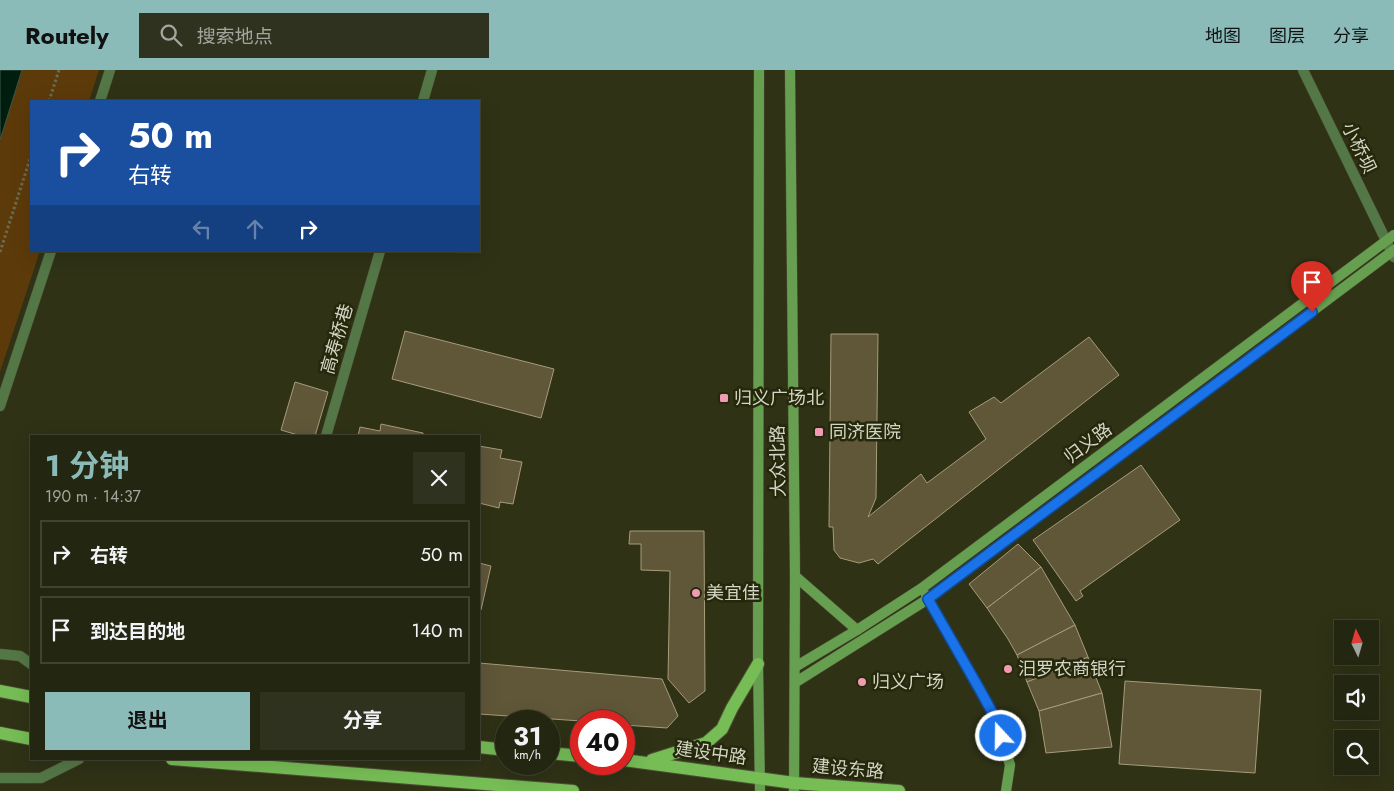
<!DOCTYPE html>
<html lang="zh">
<head>
<meta charset="utf-8">
<style>
  body { margin:0; font-family:Jost,"Noto Sans SC",sans-serif; background:#2f321e; color:#f1f3f6; height:100vh; display:flex; flex-direction:column; font-size:19px; white-space:nowrap }
  * { box-sizing:border-box; margin:0 }
  p { font-size:16px; color:#a3a59f }
  .icon { flex:none; width:28px; height:28px; fill:none; stroke:currentColor; stroke-width:2; stroke-linecap:round; stroke-linejoin:round }
  .map { position:relative; flex:1; overflow:hidden }
  .sheet { position:absolute; left:30px; top:365px; width:450px; height:325px; display:flex; flex-direction:column; background:#232610; border-radius:0px; box-shadow:0 5px 20px #0002,0 0 0 1px #404330 }
  .sheet>* { flex:none }
  .top-card { position:absolute; left:30px; top:30px; width:450px; height:152px; border-radius:0px; box-shadow:0 5px 20px #0002,0 0 0 1px #404330; background:#1a4fa0; color:#fff; overflow:hidden }
  .needle { width:32px; rotate:355deg }
  .buttons { position:absolute; left:1334px; top:550px; display:grid; gap:10px }
  .buttons a { display:grid; place-items:center; width:45px; height:45px; border-radius:0px; background:#232610; box-shadow:0 5px 20px #0002,0 0 0 1px #404330; font-size:25px }
  .speed { position:absolute; left:495px; top:640px; display:flex; gap:10px; font-size:25px; font-weight:700; text-align:center }
  .speed>* { display:grid; place-content:center; width:65px; height:65px; border-radius:50%; background:#232610; box-shadow:0 5px 20px #0002,0 0 0 1px #404330; line-height:1 }
  .speed small { font-size:12px; font-weight:400 }
  .speed .limit { border:8px solid #d22; background:#fff; color:#111 }
  .pin { position:absolute; display:grid; place-items:center; width:42px; height:42px; color:#fff; margin:-51px -21px; border-radius:50% 50% 50% 0; rotate:-45deg; box-shadow:0 0 5px #0007 }
  .pin .icon { rotate:45deg }
  .me { position:absolute; width:55px; margin:-28px; rotate:339deg; stroke-linejoin:round; filter:drop-shadow(0 0 4px #0008) }
  .turn { display:flex; align-items:center; gap:18px; height:105px; padding:0 15px; font-size:22px }
  .turn .icon { width:65px; height:65px; stroke-width:2.5 }
  .turn b { display:block; font-size:35px; line-height:42px }
  .lanes { display:flex; align-items:center; height:48px; padding:0 15px; background:#0003; justify-content:center; gap:25px; direction:ltr }
  .lanes .off { opacity:.35 }
  .round { display:grid; place-items:center; flex:none; width:52px; height:52px; border-radius:0px; background:#2f321e }
  .summary { display:flex; align-items:center; justify-content:space-between; height:85px; padding:0 15px }
  h1 { font-size:30px; font-weight:700; line-height:38px; color:#8bbbb9 }
  .action { display:flex; gap:10px; margin-top:auto; padding:10px 15px }
  .action a { flex:1; height:58px; border-radius:0px; background:#8bbbb9; color:#111; font-size:20px; font-weight:700; line-height:58px; text-align:center }
  .action a+a { background:#2f321e; color:#f1f3f6 }
  ul { padding:0; list-style:none }
  li { display:flex; align-items:center; gap:15px; height:68px; margin:0 10px 8px; padding:0 5px; border:2px solid #404330; border-radius:0px }
  li div { flex:1 }
  li b { display:block; font-size:19px }
  li em { font-style:normal }
  header { display:flex; align-items:center; gap:30px; box-sizing:border-box; height:70px; padding:0 25px; background:#8bbbb9; color:#111 }
  header strong { font-size:24px }
  nav { display:flex; gap:28px; margin-inline-start:auto; font-size:18px }
  .search { width:350px; height:45px; background:#2f321e; display:flex; align-items:center; gap:12px; box-sizing:border-box; padding:0 18px; border-radius:0px; color:#a3a59f; font-size:19px }
  .map>svg:first-child { display:block }
</style>
</head>
<body>
<header>
<strong>Routely</strong>
<div class="search"><svg class="icon" aria-label="search" viewBox="0 0 24 24"><circle cx="10" cy="10" r="6"/><path d="M15 15l6 6"/></svg>搜索地点</div>
<nav><a>地图</a><a>图层</a><a>分享</a></nav>
</header>
<div class="map">
<svg width="1394" height="721" viewBox="0 0 1394 721">
  <rect width="100%" height="100%" fill="#2f3215"/>
  <path fill="#5d3a0a" d="M0 0H99L89 31H31V181H40L0 302Z"/>
  <path fill="#001e0f" stroke="#3f5546" d="M0 0H22L0 70Z"/>
  <g fill="#605638" stroke="#a79c7c">
    <path d="M405 261 554 299 541 348 392 309Z"/>
    <path d="M831 264H878L876 428 868 447 921 404 927 413 986 369 969 342 994 327 1001 333 1089 267 1119 305 878 494 873 489 859 493 840 488 834 480 833 457H829Z"/>
    <path d="M295 312 328 322 315 366H301L281 360Z"/>
    <path d="M381 354 423 363V366H358L360 357 380 361Z"/>
    <path d="M479 376 502 380 500 388 522 392 513 434 500 432 499 438 479 433Z"/>
    <path d="M1141 395 1180 450 1080 521 1083 526 1076 531 1033 470Z"/>
    <path d="M630 461H704L705 621 689 633 668 609 670 501 641 500V474H629Z"/>
    <path d="M1018 474 1041 497 987 538 969 514Z"/>
    <path d="M479 493 491 496 481 540H479Z"/>
    <path d="M1041 497 1075 555 1017 585 1008 569 987 538Z"/>
    <path d="M1075 555 1088 587 1083 591 1027 612 1017 585Z"/>
    <path d="M1088 587 1102 623 1039 641 1027 612Z"/>
    <path d="M479 593 662 609 678 646 667 658 624 655V651H581L479 644Z"/>
    <path d="M1125 611 1261 620 1255 703 1119 694Z"/>
    <path d="M1102 623 1112 677 1046 683 1039 641Z"/>
  </g>
  <g fill="none" stroke-linecap="round" stroke-linejoin="round">
    <defs>
      <g id="street">
        <path d="M1303 0 1394 187"/>
        <path d="M100 31 110 0"/>
        <path d="M423 31 432 0"/>
        <path d="M0 336 51 181"/>
        <path d="M326 366 380 181"/>
        <path d="M0 584 20 586 31 594"/>
        <path d="M0 708H41L79 689"/>
      </g>
      <g id="secondary">
        <path d="M759 0 758 594 760 721"/>
        <path d="M790 0 795 506 794 721"/>
        <path d="M795 506 857 560"/>
        <path d="M926 525 997 651 1010 695 1006 721"/>
        <path d="M795 597 857 560 922 518 1394 165"/>
        <path d="M796 612 928 529 1394 180"/>
      </g>
      <g id="primary">
        <path d="M0 621 31 627"/>
        <path d="M0 663 31 669"/>
        <path d="M479 677 506 680"/>
        <path d="M549 683 581 686"/>
        <path d="M172 689 573 721"/>
        <path d="M624 690 794 713 899 721"/>
        <path d="M652 690 706 673 722 659 732 638 758 594"/>
      </g>
    </defs>
    <use href="#street" stroke="#4d5035" stroke-width="11"/>
    <use href="#secondary" stroke="#4d5035" stroke-width="11"/>
    <use href="#primary" stroke="#4d5035" stroke-width="14"/>
    <g stroke="#696c53" stroke-width="3" stroke-dasharray="2.5 2.5" stroke-linecap="butt">
      <path d="M49 31 59 0"/>
      <path d="M0 182 31 86"/>
    </g>
    <use href="#street" stroke="#547747" stroke-width="10"/>
    <use href="#secondary" stroke="#679f50" stroke-width="10"/>
    <use href="#primary" stroke="#76bd56" stroke-width="12"/>
  </g>
  <g fill="none" stroke-linecap="round" stroke-linejoin="round">
    <defs>
      <path id="route" d="M1001 666 997 651 980 620 928 529 1312 242"/>
    </defs>
    <use href="#route" stroke="#114b97" stroke-width="12"/>
    <use href="#route" stroke="#1a73e8" stroke-width="9"/>
  </g>
  <g fill="#f19ab4" stroke="#25280a" stroke-width="2">
    <rect x="719" y="323" width="10" height="10" rx="2.5"/>
    <rect x="814" y="357" width="10" height="10" rx="2.5"/>
    <circle cx="696" cy="523" r="5"/>
    <circle cx="1008" cy="599" r="5"/>
    <circle cx="862" cy="612" r="5"/>
  </g>
  <g text-anchor="middle" stroke-width="5" stroke-linejoin="round" paint-order="stroke">
    <g font-size="18" fill="#d3d6c5" stroke="#25280a">
      <text transform="translate(1359 78) rotate(64)" y="6">小桥坝</text>
      <text transform="translate(337 269) rotate(-74)" y="6">高寿桥巷</text>
      <text transform="translate(1088 373) rotate(-37)" y="6">归义路</text>
      <text transform="translate(778 391) rotate(-91)" y="6">大众北路</text>
      <text transform="translate(711 683) rotate(8)" y="6">建设中路</text>
      <text transform="translate(848 699) rotate(5)" y="6">建设东路</text>
    </g>
    <g font-size="18" fill="#d3d6c5" stroke="#25280a" text-anchor="start">
      <text x="734" y="334">归义广场北</text>
      <text x="829" y="368">同济医院</text>
      <text x="706" y="529">美宜佳</text>
      <text x="1018" y="605">汨罗农商银行</text>
      <text x="872" y="618">归义广场</text>
    </g>
  </g>
</svg>
<div class="buttons">
<a><svg class="needle" viewBox="-14 -14 28 28"><path d="M0-13l5 13h-10z" fill="#e53935"/><path d="M0 13l5-13h-10z" fill="#a3a59f"/></svg></a>
<a><svg class="icon" aria-label="sound" viewBox="0 0 24 24"><path d="M4 9h4l5-4v14l-5-4H4zM17 9q2 3 0 6"/></svg></a>
<a><svg class="icon" aria-label="search" viewBox="0 0 24 24"><circle cx="10" cy="10" r="6"/><path d="M15 15l6 6"/></svg></a>
</div>
<div class="speed"><div>31<small>km/h</small></div><div class="limit">40</div></div>
<div class="pin" style="left:1312px;top:242px;background:#d93025"><svg class="icon" aria-label="arrive" viewBox="0 0 24 24"><path d="M6 21V4h12l-3 4 3 4H6"/></svg></div>
<svg class="me" style="left:1001px;top:666px" viewBox="-20 -20 40 40"><circle r="17" fill="#1a73e8" stroke="#fff" stroke-width="3"/><path d="M0-11L8 9 0 5-8 9z" fill="#fff"/></svg>
<div class="top-card">
<div class="turn"><svg class="icon" aria-label="right" viewBox="0 0 24 24"><path d="M7 20v-9h11M14 6l5 5-5 5"/></svg><div><b>50 m</b>右转</div></div>
<div class="lanes"><svg class="icon off" aria-label="left" viewBox="0 0 24 24"><path d="M17 20v-9H6M10 6l-5 5 5 5"/></svg><svg class="icon off" aria-label="ahead" viewBox="0 0 24 24"><path d="M12 20V5M6 11l6-6 6 6"/></svg><svg class="icon" aria-label="right" viewBox="0 0 24 24"><path d="M7 20v-9h11M14 6l5 5-5 5"/></svg></div>
</div>
<section class="sheet">
<div class="summary"><div><h1>1 分钟</h1><p>190 m · 14:37</p></div><a class="round"><svg class="icon" aria-label="close" viewBox="0 0 24 24"><path d="M6 6l12 12M18 6L6 18"/></svg></a></div>
<ul>
<li><svg class="icon" aria-label="right" viewBox="0 0 24 24"><path d="M7 20v-9h11M14 6l5 5-5 5"/></svg><div><b>右转</b></div><em>50 m</em></li>
<li><svg class="icon" aria-label="arrive" viewBox="0 0 24 24"><path d="M6 21V4h12l-3 4 3 4H6"/></svg><div><b>到达目的地</b></div><em>140 m</em></li>
</ul>
<div class="action"><a>退出</a><a>分享</a></div>
</section>
</div>
</body>
</html>
